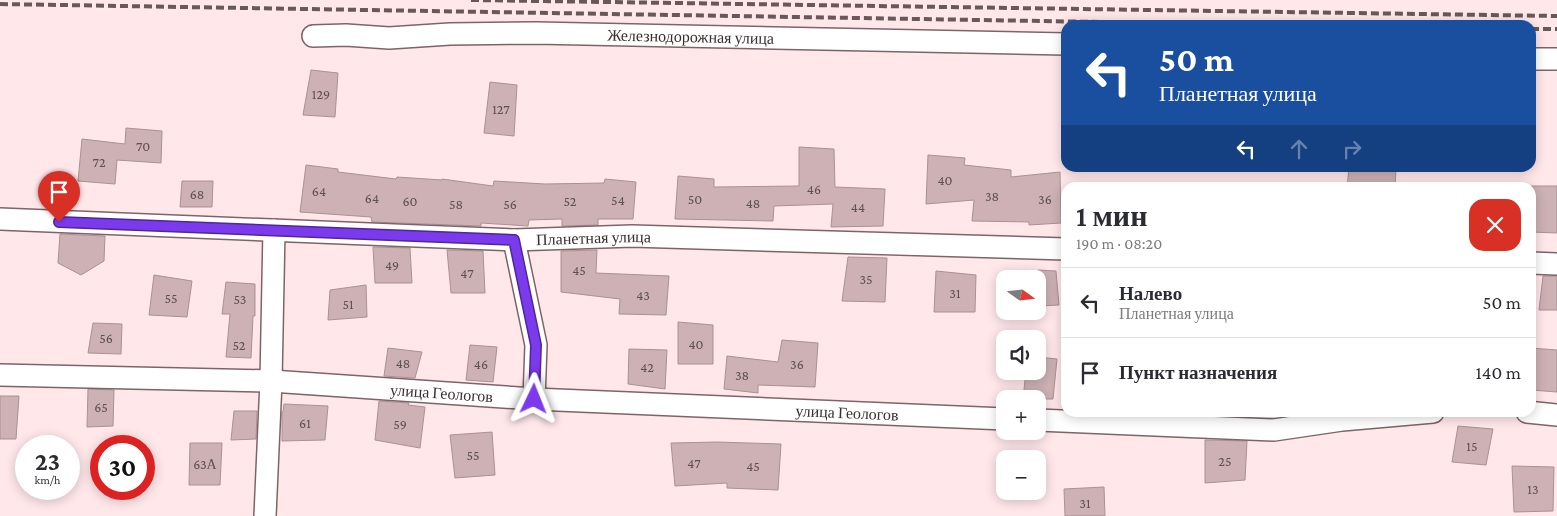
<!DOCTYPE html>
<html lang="ru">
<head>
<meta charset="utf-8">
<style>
  body { margin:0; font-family:"Crimson Pro",serif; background:#f7f7f7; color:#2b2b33; height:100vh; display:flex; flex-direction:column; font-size:19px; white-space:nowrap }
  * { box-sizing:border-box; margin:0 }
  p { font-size:16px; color:#7c7c81 }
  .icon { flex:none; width:28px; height:28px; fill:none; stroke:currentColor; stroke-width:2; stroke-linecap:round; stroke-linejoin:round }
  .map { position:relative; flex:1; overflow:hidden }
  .sheet { position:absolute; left:1061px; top:182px; width:475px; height:235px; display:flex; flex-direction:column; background:#fff; border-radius:15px; box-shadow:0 2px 12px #0003 }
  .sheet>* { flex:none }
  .top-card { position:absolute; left:1061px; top:20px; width:475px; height:152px; border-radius:15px; box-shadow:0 2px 12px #0003; background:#1a4fa0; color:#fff; overflow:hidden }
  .needle { width:32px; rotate:105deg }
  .controls { position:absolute; left:996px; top:270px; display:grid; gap:10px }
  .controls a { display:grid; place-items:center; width:50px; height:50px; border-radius:10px; background:#fff; box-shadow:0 2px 12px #0003; font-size:25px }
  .speed { position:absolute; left:15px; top:435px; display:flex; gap:10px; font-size:25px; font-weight:700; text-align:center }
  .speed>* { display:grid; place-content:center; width:65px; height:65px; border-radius:50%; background:#fff; box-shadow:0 2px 12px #0003; line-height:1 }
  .speed small { font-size:12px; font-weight:400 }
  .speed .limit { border:8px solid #d22; background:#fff; color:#111 }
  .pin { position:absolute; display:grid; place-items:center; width:42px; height:42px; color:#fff; margin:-51px -21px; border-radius:50% 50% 50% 0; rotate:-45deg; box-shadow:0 0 5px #0007 }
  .pin .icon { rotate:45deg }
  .me { position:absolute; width:55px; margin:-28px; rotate:2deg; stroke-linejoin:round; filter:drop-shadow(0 0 4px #0008) }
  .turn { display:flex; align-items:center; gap:18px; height:105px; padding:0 15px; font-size:22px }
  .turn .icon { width:65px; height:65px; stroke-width:2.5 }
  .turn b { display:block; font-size:35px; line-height:42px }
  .lanes { display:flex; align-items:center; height:48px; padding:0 15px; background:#0003; justify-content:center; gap:25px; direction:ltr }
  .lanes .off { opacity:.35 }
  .round { display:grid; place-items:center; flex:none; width:52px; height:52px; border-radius:15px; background:#f7f7f7 }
  .overview { display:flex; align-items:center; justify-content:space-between; height:85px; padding:0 15px }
  h1 { font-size:30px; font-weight:600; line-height:38px }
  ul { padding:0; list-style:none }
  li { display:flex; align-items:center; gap:15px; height:70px; padding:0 15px; border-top:1px solid #e1e1e2 }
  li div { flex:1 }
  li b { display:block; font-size:19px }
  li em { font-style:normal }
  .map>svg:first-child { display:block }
</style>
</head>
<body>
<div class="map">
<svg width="1557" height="516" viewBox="0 0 1557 516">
  <rect width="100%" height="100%" fill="#ffe7ea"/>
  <g fill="#cdb1b4" stroke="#ab9094">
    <path d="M311 70 338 73 335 117 303 115Z"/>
    <path d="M490 82 517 85 514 136 484 133Z"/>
    <path d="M126 128 162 131 161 163 117 160 115 184 78 181 82 139 125 144Z"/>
    <path d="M799 147 834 149 835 187 885 189 883 226 831 227 833 204 774 206 773 221 675 219 678 176 714 179V187L799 186Z"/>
    <path d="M928 155 965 158 964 165 1011 170V177L1060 172 1061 223 1029 225V222L972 221 974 200 926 204Z"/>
    <path d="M306 165 338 169V172L396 179 397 177 442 180V179L493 186 494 181 545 184 604 183 605 179 636 182 633 219H598V225L562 226V219L529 220 528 226 481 223V226L372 222 371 217 300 212Z"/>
    <path d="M1349 168H1396L1395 188H1347Z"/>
    <path d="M182 181H213L212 207H180Z"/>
    <path d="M1531 186H1557V233L1531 232Z"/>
    <path d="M60 234 105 236 104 261 81 275 58 263Z"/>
    <path d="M373 247 410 248 412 283H375Z"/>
    <path d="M447 250 483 251 485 293H451Z"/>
    <path d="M597 250 596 273 669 276 666 315 619 314 620 299 561 292V251Z"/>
    <path d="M848 257 887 258 885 302 842 301Z"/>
    <path d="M1038 270 1056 271 1059 305 1038 306Z"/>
    <path d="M936 271 976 275 975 312H934Z"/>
    <path d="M154 275 192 281 187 317 149 315Z"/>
    <path d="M1543 276H1557V310H1539Z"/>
    <path d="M226 282 255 284V316H253L251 358 226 357 230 314H222Z"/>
    <path d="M366 285 367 317 328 320 330 290Z"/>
    <path d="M678 322 713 325V364H678Z"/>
    <path d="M93 323 122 324 121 354 88 353Z"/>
    <path d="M782 340 818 343 815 387 758 385V393L724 389 727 356 778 362Z"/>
    <path d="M470 345 497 347 493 382 466 380Z"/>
    <path d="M388 348 422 352 415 378 384 376Z"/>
    <path d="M1531 348 1557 350V392L1531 390Z"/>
    <path d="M629 349 667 350 665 389 628 384Z"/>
    <path d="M1038 357 1057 359 1053 399H1023L1026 371H1038Z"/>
    <path d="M88 389 114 390 113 426 87 427Z"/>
    <path d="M0 396H19L16 439H0Z"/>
    <path d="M379 401 409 403 408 405 425 407 420 448 375 440Z"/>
    <path d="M284 404 328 406 325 440 282 441V412H283Z"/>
    <path d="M234 411H257L256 439 231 440Z"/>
    <path d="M1458 426 1493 429 1486 465 1452 462Z"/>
    <path d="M492 432 495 475 455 478 450 435Z"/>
    <path d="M1205 440 1247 441 1245 480 1205 483Z"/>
    <path d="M717 442 781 444 778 490 727 488V483L675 486 671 443Z"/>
    <path d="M190 443H222L220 485H189Z"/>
    <path d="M1512 466 1554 467 1553 511 1514 512Z"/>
    <path d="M1104 487 1105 516H1065L1064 489Z"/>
  </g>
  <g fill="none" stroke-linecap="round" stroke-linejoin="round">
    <defs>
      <g id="street">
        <path id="s1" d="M313 36 346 35 389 38 450 34 536 33 1066 44"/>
        <path d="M1531 59H1557"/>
        <path id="s2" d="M0 219 514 240 632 236 1066 249"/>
        <path d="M514 240 536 345 534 399"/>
        <path d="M1531 263 1557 264"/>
        <path id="s3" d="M0 375 271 381 534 399 1005 419"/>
        <path d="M1527 412 1557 415"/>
        <path d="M1038 420 1274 430 1342 420 1433 412"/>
        <path d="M265 516 271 381 274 230"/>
      </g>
    </defs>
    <use href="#street" stroke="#7d6468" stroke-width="24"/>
    <use href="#street" stroke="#fff" stroke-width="21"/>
    <g stroke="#67595a" stroke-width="4" stroke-dasharray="8 4" stroke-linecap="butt">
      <path d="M471 0 1557 16"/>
      <path d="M0 4 1285 25"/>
      <path d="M1531 29H1557"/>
    </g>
  </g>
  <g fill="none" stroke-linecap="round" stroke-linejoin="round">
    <defs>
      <path id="route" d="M59 222 514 240 536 345 534 399"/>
    </defs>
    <use href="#route" stroke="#51269a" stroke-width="12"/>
    <use href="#route" stroke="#7c3aed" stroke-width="9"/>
  </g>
  <g text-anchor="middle" stroke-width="4" stroke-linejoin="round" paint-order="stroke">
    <g font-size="14" fill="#5f5051">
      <text x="321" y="99">129</text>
      <text x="501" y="114">127</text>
      <text x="143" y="151">70</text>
      <text x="99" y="167">72</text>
      <text x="945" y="185">40</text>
      <text x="814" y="194">46</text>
      <text x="319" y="196">64</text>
      <text x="197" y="199">68</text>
      <text x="992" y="201">38</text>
      <text x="372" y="203">64</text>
      <text x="695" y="204">50</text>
      <text x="1045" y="204">36</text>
      <text x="618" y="205">54</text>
      <text x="410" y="206">60</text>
      <text x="570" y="206">52</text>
      <text x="753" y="208">48</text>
      <text x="456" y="209">58</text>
      <text x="510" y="209">56</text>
      <text x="858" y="212">44</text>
      <text x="392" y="270">49</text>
      <text x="579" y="275">45</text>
      <text x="467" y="278">47</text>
      <text x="866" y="284">35</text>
      <text x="955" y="298">31</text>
      <text x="643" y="300">43</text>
      <text x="171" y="303">55</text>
      <text x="240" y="304">53</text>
      <text x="348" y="309">51</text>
      <text x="106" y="343">56</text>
      <text x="696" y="349">40</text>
      <text x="239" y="350">52</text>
      <text x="403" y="368">48</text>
      <text x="481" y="369">46</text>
      <text x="797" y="369">36</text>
      <text x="647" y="372">42</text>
      <text x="742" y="380">38</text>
      <text x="101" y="412">65</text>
      <text x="305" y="428">61</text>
      <text x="400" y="429">59</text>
      <text x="1472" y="451">15</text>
      <text x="473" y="460">55</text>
      <text x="1225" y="466">25</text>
      <text x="694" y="468">47</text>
      <text x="205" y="469">63А</text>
      <text x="753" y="471">45</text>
      <text x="1533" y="494">13</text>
      <text x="1085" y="508">31</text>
    </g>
    <g font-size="16" fill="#3a2f30" stroke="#fff">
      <text dy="6" stroke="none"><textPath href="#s1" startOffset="378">Железнодорожная улица</textPath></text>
      <text dy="6" stroke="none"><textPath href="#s2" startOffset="594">Планетная улица</textPath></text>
      <text dy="6" stroke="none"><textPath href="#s3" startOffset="442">улица Геологов</textPath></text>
      <text dy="6" stroke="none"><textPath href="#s3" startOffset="848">улица Геологов</textPath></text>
    </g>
  </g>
</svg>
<div class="controls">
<a><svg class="needle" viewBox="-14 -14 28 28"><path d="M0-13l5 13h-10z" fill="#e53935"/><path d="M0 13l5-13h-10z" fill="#7c7c81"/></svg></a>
<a><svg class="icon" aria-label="sound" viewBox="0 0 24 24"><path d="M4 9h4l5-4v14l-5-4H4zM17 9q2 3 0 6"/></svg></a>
<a>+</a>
<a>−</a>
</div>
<div class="speed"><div>23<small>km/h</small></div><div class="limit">30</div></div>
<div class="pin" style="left:59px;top:222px;background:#d93025"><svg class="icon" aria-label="arrive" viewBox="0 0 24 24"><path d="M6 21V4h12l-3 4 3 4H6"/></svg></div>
<svg class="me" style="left:534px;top:399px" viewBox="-20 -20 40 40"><path d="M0-17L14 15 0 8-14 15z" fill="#7c3aed" stroke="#fff" stroke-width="4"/></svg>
<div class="top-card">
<div class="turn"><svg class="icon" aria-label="left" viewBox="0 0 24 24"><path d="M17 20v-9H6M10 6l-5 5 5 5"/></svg><div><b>50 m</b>Планетная улица</div></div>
<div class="lanes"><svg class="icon" aria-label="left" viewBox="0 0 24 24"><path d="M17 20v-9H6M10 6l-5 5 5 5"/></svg><svg class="icon off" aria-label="ahead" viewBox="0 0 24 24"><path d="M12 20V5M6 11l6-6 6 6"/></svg><svg class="icon off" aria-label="right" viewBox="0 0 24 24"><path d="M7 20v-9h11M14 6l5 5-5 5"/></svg></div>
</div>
<section class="sheet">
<div class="overview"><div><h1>1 мин</h1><p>190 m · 08:20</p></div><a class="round" style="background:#d93025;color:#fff"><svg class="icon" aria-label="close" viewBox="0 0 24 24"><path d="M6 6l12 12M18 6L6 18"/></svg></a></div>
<ul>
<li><svg class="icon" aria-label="left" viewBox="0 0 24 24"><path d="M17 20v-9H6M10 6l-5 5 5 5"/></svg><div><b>Налево</b><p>Планетная улица</p></div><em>50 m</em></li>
<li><svg class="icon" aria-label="arrive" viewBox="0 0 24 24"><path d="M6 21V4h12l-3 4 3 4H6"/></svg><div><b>Пункт назначения</b></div><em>140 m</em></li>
</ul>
</section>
</div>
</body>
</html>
